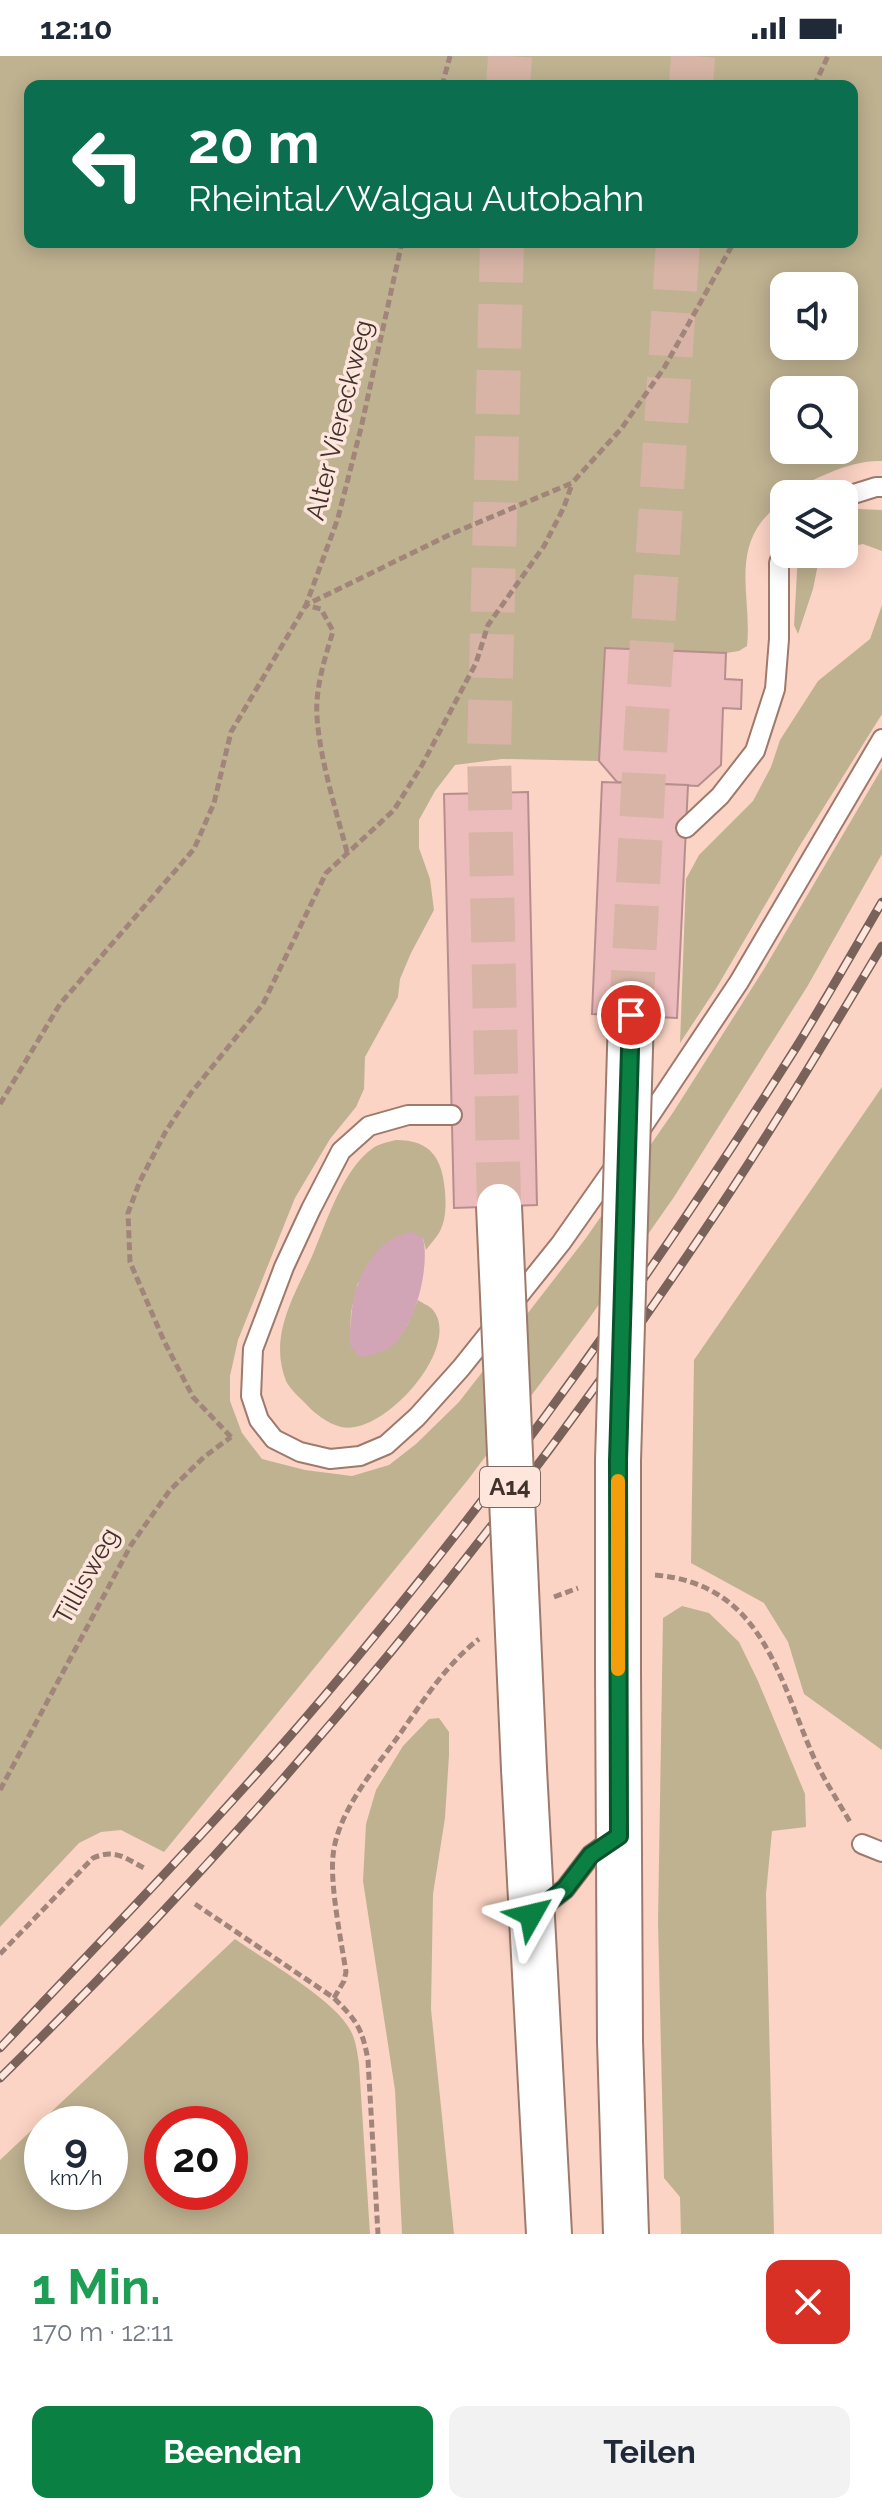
<!DOCTYPE html>
<html lang="de">
<head>
<meta charset="utf-8">
<style>
  body { margin:0; font-family:Raleway,sans-serif; background:#f2f2f3; color:#1f2937; height:100vh; display:flex; flex-direction:column; font-size:30px; white-space:nowrap }
  * { box-sizing:border-box; margin:0 }
  p { font-size:26px; color:#747a83 }
  .icon { flex:none; width:44px; height:44px; fill:none; stroke:currentColor; stroke-width:2; stroke-linecap:round; stroke-linejoin:round }
  .map { position:relative; height:2178px; overflow:hidden }
  .drawer { display:flex; flex-direction:column; background:#fff; flex:1 }
  .drawer>* { flex:none }
  .hud { position:absolute; left:24px; top:24px; width:834px; height:168px; border-radius:16px; box-shadow:0 4px 20px #0003; background:#0b6e4f; color:#fff; overflow:hidden }
  .tools { position:absolute; left:770px; top:216px; display:grid; gap:16px }
  .tools a { display:grid; place-items:center; width:88px; height:88px; border-radius:16px; background:#fff; box-shadow:0 4px 20px #0003; font-size:40px }
  .speed { position:absolute; left:24px; top:2050px; display:flex; gap:16px; font-size:40px; font-weight:700; text-align:center }
  .speed>* { display:grid; place-content:center; width:104px; height:104px; border-radius:50%; background:#fff; box-shadow:0 4px 20px #0003; line-height:1 }
  .speed small { font-size:20px; font-weight:400 }
  .speed .limit { border:12px solid #d22; background:#fff; color:#111 }
  .pin { position:absolute; display:grid; place-items:center; width:68px; height:68px; color:#fff; margin:-34px; border:4px solid #fff; border-radius:50%; box-shadow:0 2px 8px #0007 }
  .me { position:absolute; width:88px; margin:-44px; rotate:53deg; stroke-linejoin:round; filter:drop-shadow(0 0 6px #0008) }
  .turn { display:flex; align-items:center; gap:28px; height:168px; padding:0 32px; font-size:36px }
  .turn .icon { width:104px; height:104px; stroke-width:2.5 }
  .turn b { display:block; font-size:56px; line-height:68px }
  .round { display:grid; place-items:center; flex:none; width:84px; height:84px; border-radius:16px; background:#f2f2f3 }
  .headline { display:flex; align-items:center; justify-content:space-between; height:136px; padding:0 32px }
  h1 { font-size:48px; font-weight:700; line-height:60px; color:#1e9e55 }
  .cta { display:flex; gap:16px; margin-top:auto; padding:16px 32px }
  .cta a { flex:1; height:92px; border-radius:16px; background:#0b8043; color:#fff; font-size:32px; font-weight:700; line-height:92px; text-align:center }
  .cta a+a { background:#f2f2f3; color:#1f2937 }
  .status { display:flex; justify-content:space-between; align-items:center; height:56px; padding:0 40px; background:#fff; direction:ltr }
  .status svg { height:22px; fill:currentColor }
  .map>svg:first-child { display:block }
</style>
</head>
<body>
<div class="status"><b>12:10</b><svg viewBox="0 0 49 12"><path d="M0 12V9h3v3zM5 12V6h3v6zM10 12V3h3v9zM15 12V0h3v12zM26 1h20v11H26zM47 4h2v5h-2z"/></svg></div>
<div class="map">
<svg width="882" height="2178" viewBox="0 0 882 2178">
  <rect width="100%" height="100%" fill="#fcd4c5"/>
  <g fill="#bfb291" fill-rule="evenodd">
    <path d="M0 0H882V405C847 404 815 424 784 438V441C777 449 769 457 762 465 733 502 752 548 747 590L739 595 726 597 605 592 599 705 502 703 455 709 435 735 419 764V792L430 823 434 854 411 897 400 923 398 941 365 1001 364 1033 356 1051 330 1083 295 1142 238 1284 230 1320V1345L242 1377 262 1403 305 1414 352 1420 389 1409 416 1388 459 1346 586 1182 674 1055 764 913 882 712V798L807 931 674 1141 588 1264 467 1425 164 1796 121 1774 101 1776 79 1787 0 1871ZM30 30H852V186H30ZM784 230H844V290H784ZM784 334H844V394H784Z"/>
    <path d="M858 453 882 454V495L863 488 844 492V458Z"/>
    <path d="M798 498H827L819 503 813 533 798 578 794 569Z"/>
    <path d="M882 549V658L799 791 717 931 680 987 686 823 699 799 753 745 771 711 780 684 818 625 870 583Z"/>
    <path d="M882 1031V1694L804 1638 788 1586 764 1547 691 1507 694 1304Z"/>
    <path d="M396 1084C431 1084 442 1102 445 1135 446 1148 446 1162 441 1173 438 1180 431 1187 426 1194L423 1182 358 1227 351 1256 350 1280 407 1270 418 1244C422 1247 430 1250 433 1254 463 1291 383 1381 341 1371 327 1367 315 1358 306 1348 299 1341 290 1333 286 1325 268 1279 295 1239 313 1198 327 1165 343 1113 373 1092 379 1088 388 1086 396 1084Z"/>
    <path d="M682 1550 709 1557 739 1586 758 1625 805 1738 806 1771 772 1775 766 1838 774 2178H681L680 2141 664 2122 658 1866 663 1562Z"/>
    <path d="M439 1662 449 1676V1699L445 1762 433 1838 431 1953 454 2178H402L395 2034 363 1825 366 1768 376 1734 403 1690 429 1663Z"/>
    <path d="M235 1883C265 1904 333 1943 349 1972 356 1983 357 1995 359 2008L370 2178H0V2104ZM42 2068H110V2136H42ZM162 2068H230V2136H162Z"/>
  </g>
  <path fill="#d1a5b6" d="M412 1176 423 1182C430 1211 416 1267 394 1288 384 1297 372 1299 360 1301 359 1300 352 1292 351 1291 348 1284 350 1273 351 1265 352 1229 372 1182 412 1176Z"/>
  <g fill="#ecbbbc" stroke="#b78e8e" stroke-width="2">
    <path d="M605 592 726 597 725 623 742 624 741 653 723 652 721 709 698 730 617 726 599 705Z"/>
    <path d="M602 726 688 729 677 962 592 958Z"/>
    <path d="M528 736 537 1149 454 1152 444 738Z"/>
  </g>
  <g fill="none" stroke-linecap="round" stroke-linejoin="round">
    <g stroke="#d7b4a6" stroke-width="44" stroke-dasharray="44 22" stroke-linecap="butt">
      <path d="M508 30 510 0"/>
      <path d="M691 30 693 0"/>
      <path d="M631 959 646 679 678 186"/>
      <path d="M499 1150 489 695 502 186"/>
    </g>
    <defs>
      <g id="service">
        <path d="M844 441 876 431H882"/>
        <path d="M686 772 720 740 755 695 775 633 779 583V507L784 492"/>
        <path d="M452 1059H408L369 1070 341 1095 311 1153 284 1211 253 1293 251 1340 259 1364 274 1383 300 1396 330 1403 360 1400 386 1389 417 1361 461 1312 561 1187 618 1106"/>
        <path d="M637 1079 739 926 882 683"/>
        <path d="M862 1788 882 1796"/>
        <path d="M533 1858 565 1833 591 1799 616 1781"/>
      </g>
      <g id="motorway">
        <path d="M618 1615 620 1985 626 2178"/>
        <path d="M524 1713 549 2178"/>
      </g>
    </defs>
    <use href="#service" stroke="#9e7a6c" stroke-width="22"/>
    <use href="#motorway" stroke="#9e7a6c" stroke-width="48"/>
    <g stroke="#a1857b" stroke-width="5" stroke-dasharray="8 4" stroke-linecap="butt">
      <path d="M442 30 450 0"/>
      <path d="M814 30 828 0"/>
      <path d="M347 796C336 754 320 704 317 661 315 632 325 602 333 575L321 553 306 549 338 462 361 372 402 186"/>
      <path d="M0 1048 60 948 194 793 214 747 231 676 306 549 451 478 572 427 621 373 664 312 734 186"/>
      <path d="M231 1381 193 1341 164 1285 130 1206 128 1157 140 1125 166 1075 191 1037 263 948 326 817 394 754 422 709 476 607 488 569 544 490 564 451 572 428"/>
      <path d="M655 1519C762 1528 778 1620 814 1702 824 1724 838 1745 850 1766"/>
      <path d="M554 1541 578 1532"/>
      <path d="M0 1734 131 1489 170 1434 204 1401 231 1381"/>
      <path d="M195 1848 334 1942C357 1965 362 1972 368 2004L378 2178"/>
      <path d="M0 1898 93 1802C116 1792 126 1803 146 1813"/>
      <path d="M334 1942 344 1925 346 1916C341 1884 330 1830 333 1800 337 1757 373 1715 397 1682 422 1647 445 1609 479 1583"/>
    </g>
    <use href="#service" stroke="#fff" stroke-width="18"/>
    <use href="#motorway" stroke="#fff" stroke-width="44"/>
    <defs>
      <g id="rail">
        <path d="M0 1992C108 1877 219 1764 321 1644 496 1439 653 1218 797 990 826 943 854 894 882 846"/>
        <path d="M0 2022C262 1766 498 1481 702 1178 766 1084 824 987 882 890"/>
      </g>
    </defs>
    <use href="#rail" stroke="#786259" stroke-width="9"/>
    <use href="#rail" stroke="#fee6dc" stroke-width="6" stroke-dasharray="18" stroke-linecap="butt"/>
    <defs>
      <g id="motorway-bridge">
        <path d="M499 1150 524 1713"/>
        <path d="M618 1615V1405L631 959"/>
      </g>
    </defs>
    <use href="#motorway-bridge" stroke="#9e7a6c" stroke-width="48" stroke-linecap="butt"/>
    <use href="#motorway-bridge" stroke="#fff" stroke-width="44"/>
  </g>
  <g fill="none" stroke-linecap="round" stroke-linejoin="round">
    <defs>
      <path id="route" d="M531 1859 565 1833 591 1799 619 1780 618 1405 631 959"/>
    </defs>
    <use href="#route" stroke="#07532c" stroke-width="20"/>
    <use href="#route" stroke="#0b8043" stroke-width="14"/>
    <path stroke="#f59e0b" stroke-width="14" d="M618 1425V1613"/>
  </g>
  <g text-anchor="middle" stroke-width="7" stroke-linejoin="round" paint-order="stroke">
    <rect fill="#fee6dc" stroke="#7a6861" stroke-width="2" x="480" y="1411" width="60" height="40" rx="6"/>
    <g font-size="24" font-weight="bold" fill="#41322c">
      <text x="510" y="1439">A14</text>
    </g>
    <g font-size="26" fill="#41322c" stroke="#fee6dc">
      <text transform="translate(339 364) rotate(-76)" y="9">Alter Viereckweg</text>
      <text transform="translate(86 1520) rotate(-61)" y="9">Tillisweg</text>
    </g>
  </g>
</svg>
<div class="tools">
<a><svg class="icon" aria-label="sound" viewBox="0 0 24 24"><path d="M4 9h4l5-4v14l-5-4H4zM17 9q2 3 0 6"/></svg></a>
<a><svg class="icon" aria-label="search" viewBox="0 0 24 24"><circle cx="10" cy="10" r="6"/><path d="M15 15l6 6"/></svg></a>
<a><svg class="icon" aria-label="layers" viewBox="0 0 24 24"><path d="M12 4l9 5-9 5-9-5zM3 14l9 5 9-5"/></svg></a>
</div>
<div class="speed"><div>9<small>km/h</small></div><div class="limit">20</div></div>
<div class="pin" style="left:631px;top:959px;background:#d93025"><svg class="icon" aria-label="arrive" viewBox="0 0 24 24"><path d="M6 21V4h12l-3 4 3 4H6"/></svg></div>
<svg class="me" style="left:531px;top:1859px" viewBox="-20 -20 40 40"><path d="M0-17L14 15 0 8-14 15z" fill="#0b8043" stroke="#fff" stroke-width="4"/></svg>
<div class="hud">
<div class="turn"><svg class="icon" aria-label="left" viewBox="0 0 24 24"><path d="M17 20v-9H6M10 6l-5 5 5 5"/></svg><div><b>20 m</b>Rheintal/Walgau Autobahn</div></div>
</div>
</div>
<section class="drawer">
<div class="headline"><div><h1>1 Min.</h1><p>170 m · 12:11</p></div><a class="round" style="background:#d93025;color:#fff"><svg class="icon" aria-label="close" viewBox="0 0 24 24"><path d="M6 6l12 12M18 6L6 18"/></svg></a></div>
<div class="cta"><a>Beenden</a><a>Teilen</a></div>
</section>
</body>
</html>
